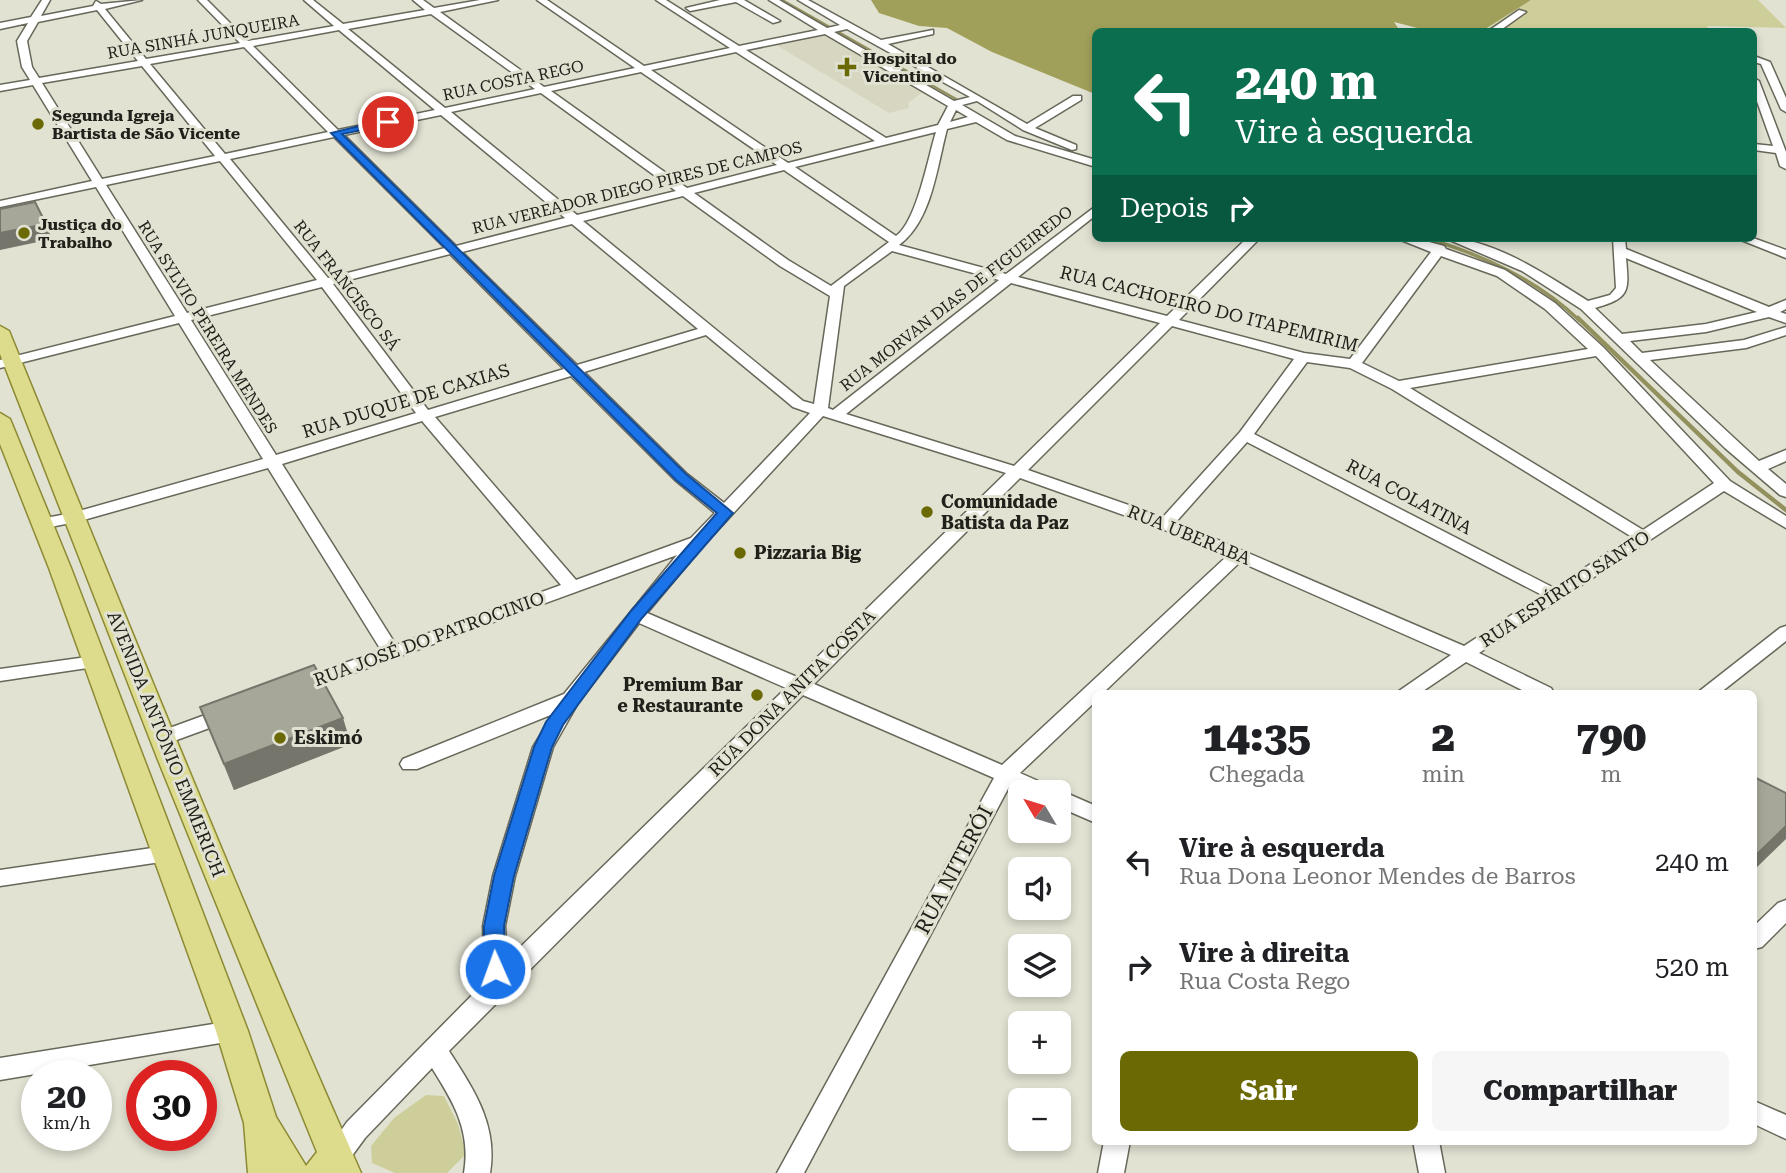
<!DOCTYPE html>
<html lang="pt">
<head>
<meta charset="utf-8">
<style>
  body { margin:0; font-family:"Roboto Serif",serif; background:#f6f6f6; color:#202124; height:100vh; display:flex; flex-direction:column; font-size:26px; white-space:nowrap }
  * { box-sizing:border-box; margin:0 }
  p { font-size:23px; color:#757577 }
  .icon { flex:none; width:38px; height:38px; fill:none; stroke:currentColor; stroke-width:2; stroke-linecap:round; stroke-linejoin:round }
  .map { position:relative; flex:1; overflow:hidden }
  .details { position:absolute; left:1092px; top:690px; width:665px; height:455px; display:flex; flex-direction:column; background:#fff; border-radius:10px; box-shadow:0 4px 10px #0003 }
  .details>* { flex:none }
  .banner { position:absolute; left:1092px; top:28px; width:665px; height:214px; border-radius:10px; box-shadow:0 4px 10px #0003; background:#0b6e4f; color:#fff; overflow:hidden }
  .needle { width:46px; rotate:308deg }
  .tools { position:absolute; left:1008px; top:780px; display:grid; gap:14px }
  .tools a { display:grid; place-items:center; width:63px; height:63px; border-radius:10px; background:#fff; box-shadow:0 4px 10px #0003; font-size:35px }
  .speed { position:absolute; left:21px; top:1060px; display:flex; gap:14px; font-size:35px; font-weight:700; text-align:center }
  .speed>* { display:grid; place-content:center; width:91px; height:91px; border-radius:50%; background:#fff; box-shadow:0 4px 10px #0003; line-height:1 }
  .speed small { font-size:18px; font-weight:400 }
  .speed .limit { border:10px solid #d22; background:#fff; color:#111 }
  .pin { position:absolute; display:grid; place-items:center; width:60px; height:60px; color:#fff; margin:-30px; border:4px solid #fff; border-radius:50%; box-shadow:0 2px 7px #0007 }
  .me { position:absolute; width:77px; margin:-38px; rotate:358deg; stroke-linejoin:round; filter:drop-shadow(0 0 5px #0008) }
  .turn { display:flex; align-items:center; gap:24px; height:147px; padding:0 28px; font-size:32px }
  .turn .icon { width:91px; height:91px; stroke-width:2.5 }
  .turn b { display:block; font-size:49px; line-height:60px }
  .then { display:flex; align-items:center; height:66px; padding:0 28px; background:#0003; gap:14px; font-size:26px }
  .eta { display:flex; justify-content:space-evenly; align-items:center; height:119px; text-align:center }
  .eta b { font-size:42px; font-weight:800; line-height:49px }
  .action { display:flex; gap:14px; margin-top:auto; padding:14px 28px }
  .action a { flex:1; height:80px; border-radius:10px; background:#6b6903; color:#fff; font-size:28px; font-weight:800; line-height:80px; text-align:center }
  .action a+a { background:#f6f6f6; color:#202124 }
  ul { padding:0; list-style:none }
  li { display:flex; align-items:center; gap:21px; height:105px; padding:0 28px }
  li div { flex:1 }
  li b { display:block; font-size:26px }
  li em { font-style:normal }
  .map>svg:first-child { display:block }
</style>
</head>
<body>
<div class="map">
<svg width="1786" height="1173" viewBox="0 0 1786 1173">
  <rect width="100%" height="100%" fill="#e2e2d3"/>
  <path fill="#d7d7c1" d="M823 32 924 91 908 103 909 108 889 113 771 42Z"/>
  <g fill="#cece9a">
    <path d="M1531 0H1758L1786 28 1707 26 1710 32H1482Z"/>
    <path d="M426 1095 444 1096 458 1124 466 1154 447 1173H395L372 1163 371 1146 394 1118Z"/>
  </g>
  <path fill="#a1a05a" d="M871 0H1531L1482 31H1429L1394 22 1400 31 1096 32 1095 94 992 52 947 28 919 26 879 13Z"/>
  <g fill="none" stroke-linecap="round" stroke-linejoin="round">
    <path stroke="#92915e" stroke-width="2.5" d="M782 0 956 99"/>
    <path stroke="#92915e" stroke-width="3.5" d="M1426 238C1482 255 1536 279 1579 320"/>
    <path stroke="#92915e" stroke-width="4.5" d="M1578 318 1738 472 1786 510"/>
    <defs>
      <g id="minor">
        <path d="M42 0H50L41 16 93 6 96 1 101 4 142 0 105 9 146 59 240 43 198 0H207L248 41 334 26 304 0H313L343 24 425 10 413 0H423L434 8 480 0H498L440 12 544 87 635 68 537 0H547L644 66 730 48 656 0H666L739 46 818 30 769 0H779L827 28 840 25 798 0H808L881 40 933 30V34L888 44 1027 124 1073 96H1081V100L1035 128 1076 145V149L1072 150 1023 130 977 101 962 105 1015 136 1096 160V167L1007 140 976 122 947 129C937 166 932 221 899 245L1006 274 1096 206V215L1018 277 1167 316 1247 238H1260L1179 320 1304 353 1350 359 1431 252 1396 238H1414L1444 246 1446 249 1505 270 1555 303 1604 348 1730 481 1786 516V528L1724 491 1479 653 1551 688 1554 693H1528L1466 662 1420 693H1396L1451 655 1240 562 1103 693H1096V701L1020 773 1054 788 1056 791 1066 793 1096 806V823L1059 807V793H1027L1010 785 804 1173H777L994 778 803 695 449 1051C474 1090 498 1125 490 1173H464C471 1131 454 1103 432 1068L365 1138 346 1164 337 1167 328 1164 324 1155 347 1122 485 982 483 926 493 876 533 747 553 714 417 769H403L400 764 403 759 564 694 677 555 299 693 292 692 289 687 292 682 381 650 268 468 80 521 41 529 35 528 33 524 35 520 72 513 263 459 179 323 0 368V360L175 316 96 187 0 207V201L92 181 33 85 0 91V85L30 80 22 67 17 41 28 23 0 29V23L31 17ZM97 10 138 61 39 78 32 67 27 41 38 22ZM431 14 535 89 445 108 348 29ZM847 29 970 97 954 101 834 32ZM339 30 435 110 338 130 253 46ZM825 34 948 106 938 125 886 138 746 50ZM244 47 328 132 225 154 150 64ZM736 52 875 141 788 163 651 70ZM142 66 215 156 102 179 42 83ZM641 72 777 165 687 188 551 91ZM541 93 676 191 577 215 451 112ZM956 110 968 117 950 122ZM441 115 565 218 456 246 344 135ZM936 132C928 157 917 221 896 236L795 167ZM334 137 445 248 328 278 230 159ZM220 161 317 280 187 313 106 185ZM784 170 889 242 831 286 788 260 694 193ZM683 196 780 266 830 296 814 404 803 401 583 221ZM572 224 698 329 577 365 462 252ZM892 251 999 280 833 410 828 408 844 286ZM450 254 564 369 428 410 333 284ZM1441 256 1497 276 1545 309 1588 349 1399 381 1362 363ZM1011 283 1160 323 1014 466 846 414ZM322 287 416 413 276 455 191 320ZM1172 326 1294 359 1240 432 1163 517 1028 470ZM706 335 793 407 810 413 724 503 687 474 584 372ZM1596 356 1714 483 1643 530 1410 388ZM1307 362 1350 368 1392 389 1632 537 1554 588 1254 434ZM571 376 675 480 715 513 691 538 576 580 435 417ZM823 416 1006 473 797 677 647 613 703 546ZM422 421 561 585 396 645 282 464ZM1247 442 1542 595 1464 646 1176 522ZM1020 478 1160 528 1226 557 1002 765 814 684ZM639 623 786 688 507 960 505 926 515 876 553 747 578 703Z"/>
        <path d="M720 0H744L780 21 773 23 736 2 690 11 686 8Z"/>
        <path d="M1519 10 1526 12 1498 32H1487Z"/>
        <path d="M1754 56 1770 62 1786 98V112L1781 109 1761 64 1754 62Z"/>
        <path d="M1754 78 1759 81 1786 152V169L1780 166 1776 153 1754 150V144L1773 146 1754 93Z"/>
        <path d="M1445 238C1493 238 1548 276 1588 301L1610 295 1616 288 1613 238H1625L1626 249 1769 307 1786 300V309L1780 312 1786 314V323L1769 317 1706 332 1630 341 1642 353 1744 340 1786 327V335L1746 348 1650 360 1759 461 1786 450V461L1768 469 1786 484V497L1780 495 1725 448 1581 309 1522 271ZM1626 258 1757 312 1706 324 1622 334 1595 308C1630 298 1629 292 1626 258Z"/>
        <path d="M1736 238H1753L1786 250V258Z"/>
        <path d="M1786 626V641L1720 693H1697L1780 628Z"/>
        <path d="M94 656 103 662 101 666 0 681V669Z"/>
        <path d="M227 707 234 709 237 714 234 719 163 745 156 743 153 738 156 733Z"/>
        <path d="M166 846 174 848 177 854 174 860 0 886V870Z"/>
        <path d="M1786 900V923L1762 947 1754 949V926L1778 903Z"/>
        <path d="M232 1021 241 1024 244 1031 241 1038 232 1041 0 1080V1058Z"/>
        <path d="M1754 1101 1786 1115V1139L1754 1124Z"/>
        <path d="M1104 1141H1130L1124 1173H1098Z"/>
        <path d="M1413 1141H1439L1445 1173H1419Z"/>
      </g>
      <path id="major" d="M0 326 9 331C124 612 238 896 361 1173H248L244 1123 216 1031 49 568 0 444V413L10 419 71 568 248 1031 276 1117 306 1166 317 1152 158 760 0 354Z"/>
    </defs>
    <use href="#minor" stroke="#67675a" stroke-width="3"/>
    <use href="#major" stroke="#8c8a33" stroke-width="3"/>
    <use href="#minor" fill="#fff" fill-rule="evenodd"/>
    <use href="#major" fill="#dddb8c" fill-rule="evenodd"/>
  </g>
  <path fill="#909084" d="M200 707 351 744 234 790Z"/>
  <g fill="#75756b">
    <path d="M46 224 52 239 0 250V233Z"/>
    <path d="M343 718 351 744 234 790 224 764Z"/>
    <path d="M1786 826V839L1754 870V857Z"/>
  </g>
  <g fill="#a7a799" stroke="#75756b" stroke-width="2">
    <path d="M35 202 46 224 0 233V209Z"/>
    <path d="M314 665 343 718 224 764 200 707Z"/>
    <path d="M1754 777 1786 793V826L1754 857Z"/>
  </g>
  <path fill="#1a73e8" stroke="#114b97" stroke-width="2" d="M388 119 391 124 342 134 686 474 733 513 642 618 563 725 552 747 514 876 504 926 506 969 502 975 495 978 487 975 484 969V926L494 876 534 747 546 722 631 611 717 513 676 480 331 133Z"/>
  <g fill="#6b6903" stroke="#e2e2d3" stroke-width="2.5">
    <path d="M843.5 56.5h7v7h7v7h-7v7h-7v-7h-7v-7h7z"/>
    <circle cx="38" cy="124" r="7"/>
    <circle cx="24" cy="233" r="7"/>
    <circle cx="927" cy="512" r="7"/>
    <circle cx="740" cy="553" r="7"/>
    <circle cx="757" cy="695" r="7"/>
    <circle cx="280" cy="738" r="7"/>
  </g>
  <g text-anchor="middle" stroke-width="6" stroke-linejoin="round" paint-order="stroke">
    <g font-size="16" fill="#21211b" stroke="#e2e2d3">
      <text transform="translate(203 36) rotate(-10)" y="6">RUA SINHÁ JUNQUEIRA</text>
      <text transform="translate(513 80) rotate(-12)" y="6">RUA COSTA REGO</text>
      <text transform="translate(637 187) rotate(-14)" y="6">RUA VEREADOR DIEGO PIRES DE CAMPOS</text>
      <text transform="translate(347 285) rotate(52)" y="6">RUA FRANCISCO SÁ</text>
      <text transform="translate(956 298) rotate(-38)" y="6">RUA MORVAN DIAS DE FIGUEIREDO</text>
      <text transform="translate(208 327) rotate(58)" y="6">RUA SYLVIO PEREIRA MENDES</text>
    </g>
    <g font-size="16" font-weight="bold" fill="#21211b" stroke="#e2e2d3" text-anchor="start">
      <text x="863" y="64">Hospital do<tspan x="863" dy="18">Vicentino</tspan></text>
      <text x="52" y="121">Segunda Igreja<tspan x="52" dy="18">Bartista de São Vicente</tspan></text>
      <text x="38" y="230">Justiça do<tspan x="38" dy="18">Trabalho</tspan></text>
    </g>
    <g font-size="18" fill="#21211b" stroke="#e2e2d3">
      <text transform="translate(1209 309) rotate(14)" y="6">RUA CACHOEIRO DO ITAPEMIRIM</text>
      <text transform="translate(406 401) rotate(-17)" y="6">RUA DUQUE DE CAXIAS</text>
      <text transform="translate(1409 497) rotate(28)" y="6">RUA COLATINA</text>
      <text transform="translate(1189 535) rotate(22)" y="6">RUA UBERABA</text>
      <text transform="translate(1565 589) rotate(-33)" y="6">RUA ESPÍRITO SANTO</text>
      <text transform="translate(429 639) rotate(-20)" y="6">RUA JOSÉ DO PATROCINIO</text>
      <text transform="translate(792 693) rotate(-45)" y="6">RUA DONA ANITA COSTA</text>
      <text transform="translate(166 744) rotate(68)" y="6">AVENIDA ANTÔNIO EMMERICH</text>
    </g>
    <g font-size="18" font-weight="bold" fill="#21211b" stroke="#e2e2d3" text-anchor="start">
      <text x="941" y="508">Comunidade<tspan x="941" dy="21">Batista da Paz</tspan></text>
      <text x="754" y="559">Pizzaria Big</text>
      <text x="743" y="691" text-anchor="end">Premium Bar<tspan x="743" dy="21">e Restaurante</tspan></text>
      <text x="294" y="744">Eskimó</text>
    </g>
    <g font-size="21" fill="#21211b" stroke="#e2e2d3">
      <text transform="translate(954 870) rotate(-62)" y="7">RUA NITERÓI</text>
    </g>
  </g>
</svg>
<div class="tools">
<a><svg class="needle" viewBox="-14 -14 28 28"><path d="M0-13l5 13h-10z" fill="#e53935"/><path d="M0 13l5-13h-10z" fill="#757577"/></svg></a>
<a><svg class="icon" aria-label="sound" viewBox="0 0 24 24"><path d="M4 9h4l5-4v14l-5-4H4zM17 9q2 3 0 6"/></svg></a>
<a><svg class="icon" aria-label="layers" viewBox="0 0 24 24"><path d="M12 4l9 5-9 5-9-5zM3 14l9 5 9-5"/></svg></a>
<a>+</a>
<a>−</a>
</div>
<div class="speed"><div>20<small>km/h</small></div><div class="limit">30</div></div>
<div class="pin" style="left:388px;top:122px;background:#d93025"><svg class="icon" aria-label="arrive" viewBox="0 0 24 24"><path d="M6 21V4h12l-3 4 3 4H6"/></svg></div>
<svg class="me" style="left:495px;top:969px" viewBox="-20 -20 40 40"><circle r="17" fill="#1a73e8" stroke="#fff" stroke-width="3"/><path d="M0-11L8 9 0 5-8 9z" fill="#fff"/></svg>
<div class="banner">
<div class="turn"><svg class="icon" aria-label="left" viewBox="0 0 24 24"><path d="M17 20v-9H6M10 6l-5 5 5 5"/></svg><div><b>240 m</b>Vire à esquerda</div></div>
<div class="then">Depois<svg class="icon" aria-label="right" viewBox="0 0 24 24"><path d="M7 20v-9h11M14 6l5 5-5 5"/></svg></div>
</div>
<section class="details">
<div class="eta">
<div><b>14:35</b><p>Chegada</p></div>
<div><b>2</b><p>min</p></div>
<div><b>790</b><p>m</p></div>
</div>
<ul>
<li><svg class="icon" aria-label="left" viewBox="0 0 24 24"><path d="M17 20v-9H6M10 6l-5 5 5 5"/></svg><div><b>Vire à esquerda</b><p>Rua Dona Leonor Mendes de Barros</p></div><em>240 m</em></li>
<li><svg class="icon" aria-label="right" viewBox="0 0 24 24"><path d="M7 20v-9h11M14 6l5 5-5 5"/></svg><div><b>Vire à direita</b><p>Rua Costa Rego</p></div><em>520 m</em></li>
</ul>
<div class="action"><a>Sair</a><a>Compartilhar</a></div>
</section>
</div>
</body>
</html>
